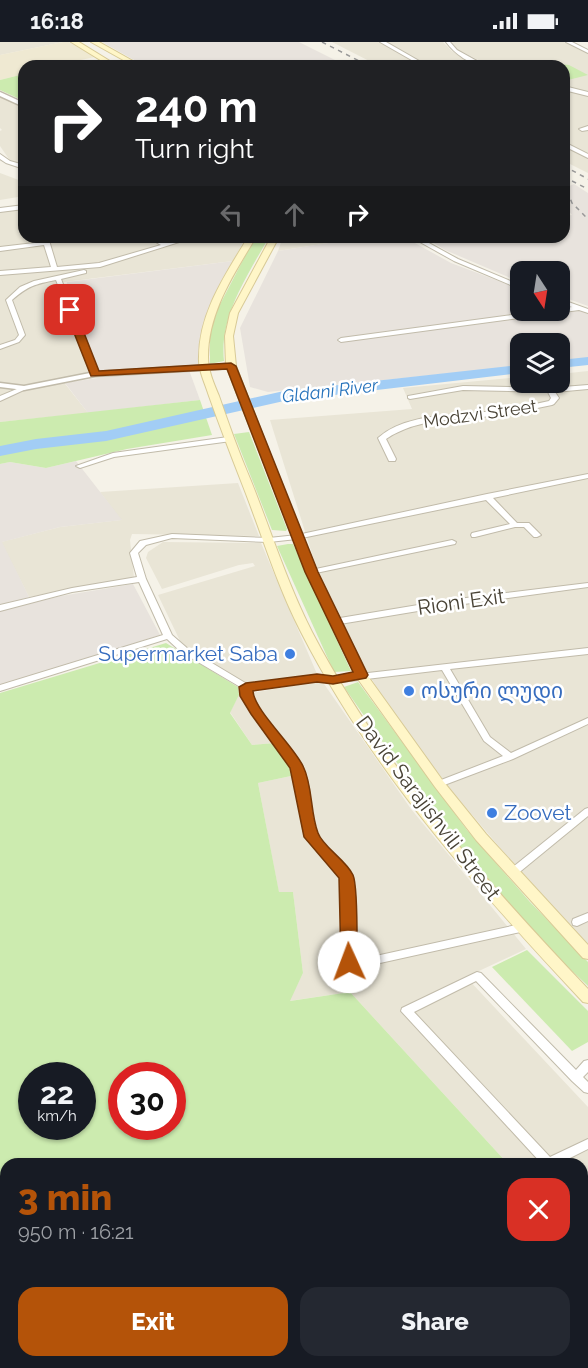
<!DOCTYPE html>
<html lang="en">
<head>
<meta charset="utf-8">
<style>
  body { margin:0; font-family:Raleway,"Noto Sans Georgian",sans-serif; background:#242831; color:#f1f3f6; height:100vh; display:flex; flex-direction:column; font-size:22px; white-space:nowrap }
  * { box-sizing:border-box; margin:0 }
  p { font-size:20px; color:#9ea1a6 }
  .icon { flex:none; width:33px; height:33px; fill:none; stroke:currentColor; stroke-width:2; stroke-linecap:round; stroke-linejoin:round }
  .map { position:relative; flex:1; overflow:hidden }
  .details { position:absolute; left:0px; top:1116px; width:588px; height:210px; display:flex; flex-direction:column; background:#171b24; border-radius:18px 18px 0 0; box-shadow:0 2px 4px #0004 }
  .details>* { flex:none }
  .guide { position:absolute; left:18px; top:18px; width:552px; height:183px; border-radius:18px; box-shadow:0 2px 4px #0004; background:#202124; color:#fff; overflow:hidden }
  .needle { width:39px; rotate:168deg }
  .controls { position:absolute; left:510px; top:219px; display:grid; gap:12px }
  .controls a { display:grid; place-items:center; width:60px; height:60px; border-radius:12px; background:#171b24; box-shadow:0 2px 4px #0004; font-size:30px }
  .speed { position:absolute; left:18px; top:1020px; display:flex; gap:12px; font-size:30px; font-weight:700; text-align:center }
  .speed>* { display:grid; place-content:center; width:78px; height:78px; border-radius:50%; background:#171b24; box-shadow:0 2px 4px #0004; line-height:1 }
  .speed small { font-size:15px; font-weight:400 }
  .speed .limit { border:9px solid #d22; background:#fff; color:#111 }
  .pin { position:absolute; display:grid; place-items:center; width:51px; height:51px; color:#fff; margin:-26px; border-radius:12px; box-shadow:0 3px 9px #0006 }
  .me { position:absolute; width:66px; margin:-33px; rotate:358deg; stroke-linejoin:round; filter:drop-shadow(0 0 4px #0008) }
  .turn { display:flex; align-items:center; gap:21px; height:126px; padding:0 18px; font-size:27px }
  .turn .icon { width:78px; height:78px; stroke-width:2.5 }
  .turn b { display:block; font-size:42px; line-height:51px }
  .lanes { display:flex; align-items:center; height:57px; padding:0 18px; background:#0003; justify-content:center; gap:30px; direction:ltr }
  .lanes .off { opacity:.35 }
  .round { display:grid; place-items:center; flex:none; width:63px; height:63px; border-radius:18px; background:#242831 }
  .head { display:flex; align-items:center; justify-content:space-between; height:102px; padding:0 18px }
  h1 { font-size:36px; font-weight:800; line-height:45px; color:#b45309 }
  .action { display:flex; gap:12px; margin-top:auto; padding:12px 18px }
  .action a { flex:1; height:69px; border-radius:18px; background:#b45309; color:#fff; font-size:24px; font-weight:800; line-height:69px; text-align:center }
  .action a+a { background:#242831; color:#f1f3f6 }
  .status { display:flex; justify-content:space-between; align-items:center; height:42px; padding:0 30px; background:#171b24; direction:ltr }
  .status svg { height:16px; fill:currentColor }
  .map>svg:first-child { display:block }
</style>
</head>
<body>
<div class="status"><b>16:18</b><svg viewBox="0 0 49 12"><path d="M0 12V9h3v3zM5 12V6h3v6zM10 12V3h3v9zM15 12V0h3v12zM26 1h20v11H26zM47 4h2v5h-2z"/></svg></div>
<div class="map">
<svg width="588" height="1326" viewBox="0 0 588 1326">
  <rect width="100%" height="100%" fill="#f5f2e8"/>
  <g fill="#e9e5d6">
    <path d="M0 0H63L0 13Z"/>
    <path d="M332 0H443L452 9 477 24H379Z"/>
    <path d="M451 0H564L588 12V52L564 45V24H490L457 7Z"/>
    <path d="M564 48 588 54V131L564 119Z"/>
    <path d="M0 55 24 66V122L11 120 0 104V89L2 88 0 86Z"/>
    <path d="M0 131 24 140V154L0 158Z"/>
    <path d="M24 165V195H246L233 219 56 241 91 330 62 338 88 371 0 380V167Z"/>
    <path d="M283 195H366L278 209Z"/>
    <path d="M588 329V904L563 880 457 755 400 684 367 629 335 570 313 515 270 378 412 367 403 346 520 335V340H560V332Z"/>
    <path d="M238 441 259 494 132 492 130 498 134 536 29 555 1 500 60 485 121 478 100 450Z"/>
    <path d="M163 500 261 501 317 632 248 643 188 608 181 601 158 553 255 524 253 521 239 523 162 547 146 516 148 510Z"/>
    <path d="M322 639 411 767 526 907 466 935 588 1065V1326H495L511 1320H582V1122H508L350 950 289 959 303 931 293 850 279 851 258 741 291 734 289 724 275 701 252 703 230 670 239 653Z"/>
  </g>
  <g fill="#e8e3dd">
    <path d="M102 0H299L347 24H145Z"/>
    <path d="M574 142 588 151V264L560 254V230H520V240L445 208 424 195H564V174L572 173 565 164 564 146Z"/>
    <path d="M366 195H404L451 221 520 247V268H560V262L588 272V317L560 320V302H520V324L268 350 250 345 240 286 278 209Z"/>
    <path d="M233 219 200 298V322L98 330 66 248 67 240Z"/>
    <path d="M189 328 200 358 88 371 65 341 104 335Z"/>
    <path d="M76 419 122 478 60 485 2 500 29 555 0 564V422L10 420 46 426Z"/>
    <path d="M133 542 160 593 0 644V569L61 554Z"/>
  </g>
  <path fill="#efe9d2" d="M63 0H69L95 15 52 24H24V32L0 38V13Z"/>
  <g fill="#ccebaf" fill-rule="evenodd">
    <path d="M515 18 569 23 588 33 564 39V24H492Z"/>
    <path d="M24 32V59L0 48V38Z"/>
    <path d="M255 195H269C248 233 219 274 224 319L210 322V294L215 272Z"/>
    <path d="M200 358 212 393 127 407 46 426 10 420 0 422V380Z"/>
    <path d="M249 390 287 487 286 489 272 488 234 392Z"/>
    <path d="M288 502H293L351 629 334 630 277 504Z"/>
    <path d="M166 601 238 645 239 653 230 671 252 703 275 701 289 724 291 734 258 741 279 850H293L303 931 290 959 350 950 508 1122H6V1320H511L495 1326H0V651ZM32 1034H82V1084H32ZM122 1034H172V1084H122Z"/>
    <path d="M358 640 467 788 530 860 588 920V944L546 904 442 785 344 645Z"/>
    <path d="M527 908 588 969V1000L572 1009 492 925Z"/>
  </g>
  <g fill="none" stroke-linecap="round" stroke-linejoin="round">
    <g fill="#a2cdf5" fill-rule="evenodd">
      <path d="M588 315V323L560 326V318Z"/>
      <path d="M520 323V331L284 359 106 399 36 407 0 414V404L36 397 106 389 284 349Z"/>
    </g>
    <defs>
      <g id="minor">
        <path d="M380 0H386L428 24H422Z"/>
        <path d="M446 0H450L457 8 486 24C471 24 454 11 446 0Z"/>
        <path d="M566 0H572L588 8V11Z"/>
        <path d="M564 44 588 50V54L564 48Z"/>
        <path d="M588 84V88L582 89 579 87Z"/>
        <path d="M564 100 588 112V116L564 104Z"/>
        <path d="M0 112 10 119 24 123V127L6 121 0 117Z"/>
        <path d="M24 163V167L0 170V166Z"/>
        <path d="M42 195H48L57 225 99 221 161 203 147 195H155L166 201 186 195H195L100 225 0 233V229L51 225 44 203 0 209V205L43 200Z"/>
        <path d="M411 195H418L458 217 520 243V247L454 219Z"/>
        <path d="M84 228 86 229V231L61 237 98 332 97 333 95 334 92 332 56 238C35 242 28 244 12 258L25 293 19 300 0 307V303L15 298 19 293 6 258 7 257 20 245 34 239Z"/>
        <path d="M560 257 588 267V271L579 268 341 300 338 298 341 296 548 268H560V267L572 265 560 261Z"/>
        <path d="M588 343V347L555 350 559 356 554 362 552 363C532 367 512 372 491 374 455 378 417 376 386 397L396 417 395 419H389L378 396C407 370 458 374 494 369 513 367 531 363 549 359L551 356 548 350 463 348 410 357 408 356V354L463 344 550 346Z"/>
        <path d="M24 344 26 345V347L0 359V354Z"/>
        <path d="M228 395H231V399L114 415 80 426 76 424 113 411Z"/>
        <path d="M588 432V436L493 456 517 481H529L541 493 537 495H534L524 485H515L475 495H472L471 493 472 491 510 482 486 458 297 497 269 500 172 496 146 503 138 511 146 537 172 593 187 606 247 642 317 633 333 635 588 606V612L450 627 490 695 511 711 588 676V682L513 717 439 745 434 742 436 740 503 714 484 699 442 628 333 641 317 639 251 647C258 676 283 695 298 720 311 740 306 765 313 787 319 805 338 814 348 830 358 846 354 896 354 917H362L521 882 525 883 526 886 525 889 362 925 345 923 344 920C344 902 347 847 340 833 329 815 310 808 303 786 297 766 301 743 291 723 277 696 249 678 242 646L181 610 167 597 0 649V643L163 593 139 540 72 550 0 569V563L72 546 137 535 130 511 140 499 172 492 269 496 297 493 487 452Z"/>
        <path d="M452 498 456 500 455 502 311 532 307 530 311 528Z"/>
        <path d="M588 541V545L442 565 334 583 330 580 334 577 442 559Z"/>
        <path d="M588 766V774L516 833H508L507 831 508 829 585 767Z"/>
        <path d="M588 871V879L577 884 573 883 572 880 573 877Z"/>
        <path d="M477 930 481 931 576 1028 584 1019 588 1018V1030L583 1035 588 1040V1051L584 1050 572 1039 476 939 414 970 550 1115 588 1097V1107L558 1122H542L401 969 402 966Z"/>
        <path d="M582 1153 588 1156V1170L582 1167Z"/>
        <path d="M483 1320H493L495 1326H481Z"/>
      </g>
      <g id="tertiary">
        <path d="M0 50 24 61V65L0 54Z"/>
        <path d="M231 322H234V326L95 334 24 348 0 345V341L24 344 95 330Z"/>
      </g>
      <g id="secondary">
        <path d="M71 0H79L118 24H110Z"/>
        <path d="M91 0H99L142 24H134Z"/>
        <path d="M248 195H256C234 232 208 270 208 315 208 329 214 342 219 354 229 383 239 411 251 439 271 489 287 541 312 590 382 724 485 838 588 947V961L583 960C477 847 372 729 301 590 276 542 261 489 241 439 230 411 219 382 209 354 205 341 198 328 199 315 199 270 226 232 248 195Z"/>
        <path d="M271 195H279L238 271 233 294 236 324 316 530 367 633 443 739 486 792 588 903V917L583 916 476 798 435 745 355 633 306 530 226 324 225 294 230 271Z"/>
      </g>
    </defs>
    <use href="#minor" stroke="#c1bbaa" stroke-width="2"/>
    <use href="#tertiary" stroke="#c1bbaa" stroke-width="3"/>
    <use href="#secondary" stroke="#d8ca96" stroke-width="2"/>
    <use href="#minor" fill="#fff" fill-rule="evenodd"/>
    <use href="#tertiary" fill="#fff" fill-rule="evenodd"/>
    <use href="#secondary" fill="#fff6c8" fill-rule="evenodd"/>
    <g stroke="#989898" stroke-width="1.5" stroke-dasharray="4.5 4.5" stroke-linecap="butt">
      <path d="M322 0 369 24"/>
      <path d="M564 124 588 137"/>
      <path d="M564 135 588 147"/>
      <path d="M564 141 572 161 588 177"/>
    </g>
  </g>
  <path fill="#b45309" stroke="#753606" stroke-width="1.5" d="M70 265 75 268 99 329 231 321 236 324 318 530 368 633 366 636 333 642 317 640 253 649C254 668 293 703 303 724 313 744 310 770 318 791 323 805 346 818 353 833 358 844 357 904 357 920L355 924H344L341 920 339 836 304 795 290 726 251 672 240 654 239 645 246 641 317 632 333 634 353 630 305 530 227 327 91 334 65 268Z"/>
  <g fill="#3f7fe0" stroke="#fff" stroke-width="2">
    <circle cx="290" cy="612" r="6"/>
    <circle cx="409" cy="649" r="6"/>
    <circle cx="492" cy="771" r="6"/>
  </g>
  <g text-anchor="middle" stroke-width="5" stroke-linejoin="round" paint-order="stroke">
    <g font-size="18" font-style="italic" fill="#2874bc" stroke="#fff">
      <text transform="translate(330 349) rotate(-7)" y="6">Gldani River</text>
    </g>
    <g font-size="18" fill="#494336" stroke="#fff">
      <text transform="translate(480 372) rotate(-8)" y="6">Modzvi Street</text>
    </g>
    <g font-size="21" fill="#494336" stroke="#fff">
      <text transform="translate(461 560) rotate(-8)" y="7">Rioni Exit</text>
      <text transform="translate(428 766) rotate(53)" y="7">David Sarajishvili Street</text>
    </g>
    <g font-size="21" fill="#366cbe" stroke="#fff" text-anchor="start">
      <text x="278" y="619" text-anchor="end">Supermarket Saba</text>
      <text x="421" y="656">ოსური ლუდი</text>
      <text x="504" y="778">Zoovet</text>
    </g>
  </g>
</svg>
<div class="controls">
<a><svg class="needle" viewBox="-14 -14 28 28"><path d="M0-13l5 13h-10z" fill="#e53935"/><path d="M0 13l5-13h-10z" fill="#9ea1a6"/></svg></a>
<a><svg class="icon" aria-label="layers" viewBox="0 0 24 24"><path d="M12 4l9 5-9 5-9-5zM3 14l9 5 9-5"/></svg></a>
</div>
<div class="speed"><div>22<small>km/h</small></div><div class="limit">30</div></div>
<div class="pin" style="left:70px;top:268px;background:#d93025"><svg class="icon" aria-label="arrive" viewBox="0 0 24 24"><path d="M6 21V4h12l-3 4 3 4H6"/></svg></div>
<svg class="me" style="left:349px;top:920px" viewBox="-20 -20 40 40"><circle r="19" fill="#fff"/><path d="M0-13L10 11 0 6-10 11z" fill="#b45309"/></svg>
<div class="guide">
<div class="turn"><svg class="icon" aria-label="right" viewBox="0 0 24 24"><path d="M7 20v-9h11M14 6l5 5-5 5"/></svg><div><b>240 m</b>Turn right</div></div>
<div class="lanes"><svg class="icon off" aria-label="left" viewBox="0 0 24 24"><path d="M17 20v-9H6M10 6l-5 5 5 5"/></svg><svg class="icon off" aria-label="ahead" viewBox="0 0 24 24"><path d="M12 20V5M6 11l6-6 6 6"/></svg><svg class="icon" aria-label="right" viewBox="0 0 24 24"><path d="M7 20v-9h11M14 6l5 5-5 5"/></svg></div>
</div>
<section class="details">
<div class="head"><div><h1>3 min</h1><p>950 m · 16:21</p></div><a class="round" style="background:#d93025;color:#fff"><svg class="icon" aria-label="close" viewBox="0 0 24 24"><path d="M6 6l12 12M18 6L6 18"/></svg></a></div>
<div class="action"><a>Exit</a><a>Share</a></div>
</section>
</div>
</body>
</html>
